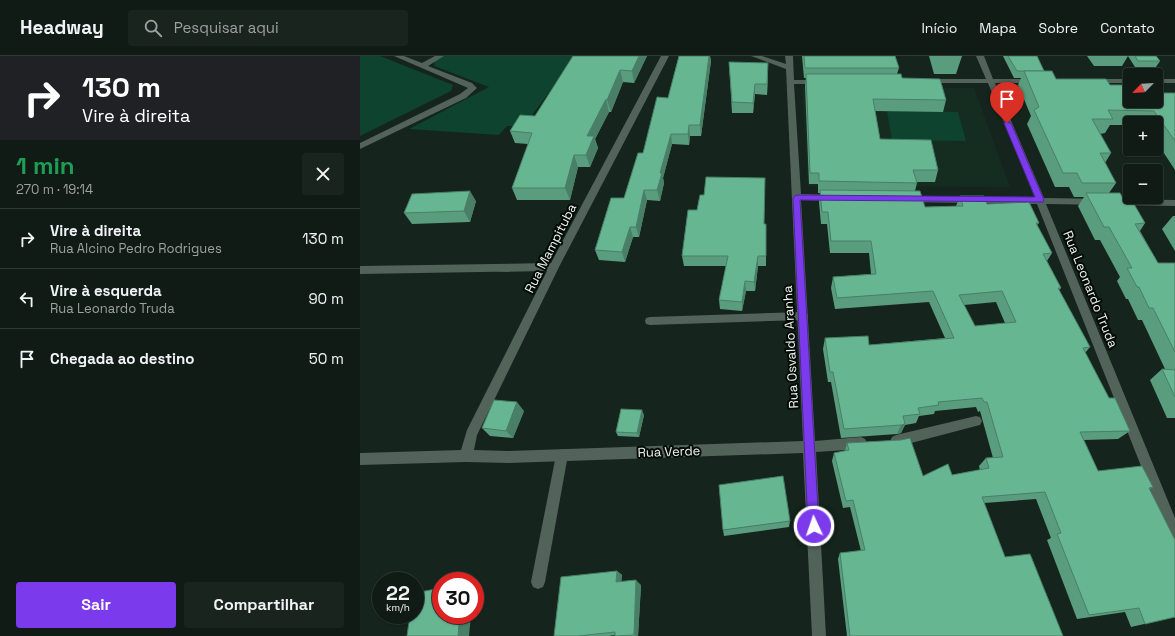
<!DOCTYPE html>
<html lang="pt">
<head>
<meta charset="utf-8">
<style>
  body { margin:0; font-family:"Space Grotesk",sans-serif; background:#19241f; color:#f1f3f6; height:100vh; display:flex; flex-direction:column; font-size:15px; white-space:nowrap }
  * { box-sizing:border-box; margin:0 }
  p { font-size:13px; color:#9ca1a1 }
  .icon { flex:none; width:22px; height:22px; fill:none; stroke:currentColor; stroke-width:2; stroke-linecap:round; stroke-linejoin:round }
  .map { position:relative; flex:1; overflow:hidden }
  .side { display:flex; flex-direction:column; background:#101b16; width:360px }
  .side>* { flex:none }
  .guide { background:#202124; color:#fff; overflow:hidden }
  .needle { width:26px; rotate:246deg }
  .tools { position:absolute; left:763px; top:12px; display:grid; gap:8px }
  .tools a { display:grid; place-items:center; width:40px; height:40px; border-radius:4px; background:#101b16; box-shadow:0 1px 3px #0004,0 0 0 1px #303935; font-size:20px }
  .speed { position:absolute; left:12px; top:516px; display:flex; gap:8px; font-size:20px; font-weight:700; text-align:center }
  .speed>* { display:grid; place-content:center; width:52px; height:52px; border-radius:50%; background:#101b16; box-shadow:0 1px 3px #0004,0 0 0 1px #303935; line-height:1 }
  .speed small { font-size:10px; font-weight:400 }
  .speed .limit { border:6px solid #d22; background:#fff; color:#111 }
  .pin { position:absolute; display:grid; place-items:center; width:34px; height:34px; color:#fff; margin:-41px -17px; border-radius:50% 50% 50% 0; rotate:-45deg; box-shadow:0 0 4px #0007 }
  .pin .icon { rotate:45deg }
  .me { position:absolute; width:44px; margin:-22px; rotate:357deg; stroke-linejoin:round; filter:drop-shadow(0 0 3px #0008) }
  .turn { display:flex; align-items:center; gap:14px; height:84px; padding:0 16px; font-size:18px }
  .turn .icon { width:52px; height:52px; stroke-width:2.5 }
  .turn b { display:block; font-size:28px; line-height:34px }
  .round { display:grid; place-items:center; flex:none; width:42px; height:42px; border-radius:4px; background:#19241f }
  .headline { display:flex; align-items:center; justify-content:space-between; height:68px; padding:0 16px }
  h1 { font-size:24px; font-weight:800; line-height:30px; color:#1e9e55 }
  .cta { display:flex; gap:8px; margin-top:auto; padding:8px 16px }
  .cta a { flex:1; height:46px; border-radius:4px; background:#7c3aed; color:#fff; font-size:16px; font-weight:800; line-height:46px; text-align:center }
  .cta a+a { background:#19241f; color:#f1f3f6 }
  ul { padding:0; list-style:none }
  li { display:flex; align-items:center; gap:12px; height:60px; padding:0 16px; border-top:1px solid #303935 }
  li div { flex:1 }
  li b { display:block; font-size:15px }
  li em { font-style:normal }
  header { display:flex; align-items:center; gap:24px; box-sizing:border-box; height:56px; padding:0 20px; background:#101b16; border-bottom:1px solid #303935 }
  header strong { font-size:19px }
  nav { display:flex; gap:22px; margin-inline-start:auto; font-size:14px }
  .search { width:280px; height:36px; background:#19241f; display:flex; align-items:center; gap:10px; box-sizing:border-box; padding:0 14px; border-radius:4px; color:#9ca1a1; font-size:15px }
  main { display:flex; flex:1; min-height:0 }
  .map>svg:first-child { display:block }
</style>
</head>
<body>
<header>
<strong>Headway</strong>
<div class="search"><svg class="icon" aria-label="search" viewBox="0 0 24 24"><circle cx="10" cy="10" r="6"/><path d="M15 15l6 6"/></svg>Pesquisar aqui</div>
<nav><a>Início</a><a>Mapa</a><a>Sobre</a><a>Contato</a></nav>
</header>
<main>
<section class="side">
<div class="guide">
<div class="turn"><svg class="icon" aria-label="right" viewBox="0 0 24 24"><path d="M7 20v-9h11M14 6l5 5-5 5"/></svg><div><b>130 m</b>Vire à direita</div></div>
</div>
<div class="headline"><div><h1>1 min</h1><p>270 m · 19:14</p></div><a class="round"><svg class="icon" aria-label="close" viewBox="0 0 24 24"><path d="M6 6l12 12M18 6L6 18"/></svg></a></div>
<ul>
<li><svg class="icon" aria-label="right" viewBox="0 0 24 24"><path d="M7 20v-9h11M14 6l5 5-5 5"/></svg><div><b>Vire à direita</b><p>Rua Alcino Pedro Rodrigues</p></div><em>130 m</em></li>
<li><svg class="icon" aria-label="left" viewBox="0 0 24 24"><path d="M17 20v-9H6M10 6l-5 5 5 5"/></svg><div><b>Vire à esquerda</b><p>Rua Leonardo Truda</p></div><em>90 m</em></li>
<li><svg class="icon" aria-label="arrive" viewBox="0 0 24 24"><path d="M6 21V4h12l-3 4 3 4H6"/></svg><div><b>Chegada ao destino</b></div><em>50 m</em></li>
</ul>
<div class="cta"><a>Sair</a><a>Compartilhar</a></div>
</section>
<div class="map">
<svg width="815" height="580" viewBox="0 0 815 580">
  <rect width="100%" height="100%" fill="#15241d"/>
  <path fill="#152c21" d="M442 31 614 32 650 131 448 130Z"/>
  <g fill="#0e432f">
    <path d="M0 0H20L93 29 91 35 0 80Z"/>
    <path d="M81 0H216L164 70H147L139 79 49 73 129 31 74 10 75 3Z"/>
    <path d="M527 55 598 56 606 85 532 84Z"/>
  </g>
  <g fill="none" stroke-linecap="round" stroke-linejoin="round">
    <g fill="#52635a" fill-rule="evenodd">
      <path d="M443 256 447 257 448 260 447 263 443 264 290 269 286 268 285 265 286 262 290 261Z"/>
      <path d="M202 393 206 395 208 399 185 526 183 531 178 533 173 531 171 526 196 399 198 395Z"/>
    </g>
    <g fill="#52635a" fill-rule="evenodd">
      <path d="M34 0H44L62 7 75 0H84L68 10 112 27 117 32 106 42 0 93V87L100 38 108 32Z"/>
      <path d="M301 0H309L199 211 117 379 114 394 149 395 443 385 426 13 391 0H402L426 8 425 0H433L434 24H459L463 26 459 28H434L441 138 474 139 478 142 474 145 441 144 455 385 501 381 505 383 507 387 505 391 501 393 456 396 466 580H452L443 397 149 407 106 406 0 409V397L101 394 107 374 187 215 0 218V210L191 207Z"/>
      <path d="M616 0H624L633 23H675L679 25 675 27H635L684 142 815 144V150L686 148 815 462V485L810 483 808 478 677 148 548 146 543 143 548 140 675 142 628 27H567L563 25 567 23H626Z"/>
      <rect x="730" y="23" width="40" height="4"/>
      <rect x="796" y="23" width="19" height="4"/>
      <path d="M616 360 620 361 622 365 620 369 616 370 536 391 532 389 530 385 532 381 536 379Z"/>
    </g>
  </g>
  <g fill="#599d7e" fill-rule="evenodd">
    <path d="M213 0H287L274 27 263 26 251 56H249L235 83 238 92 230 111H218L210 144H157L152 132 168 88 155 87 150 75 175 60Z"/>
    <path d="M319 0H350L351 5 341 80H330L329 89 312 88 303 122 304 127 300 145 287 144 279 181H273L265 206 239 204 235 194 264 142 283 97 308 42Z"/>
    <path d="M442 0H535L539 12 537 18 542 22 586 44 583 56 515 55 520 83 578 114 575 126H557V127L555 135 565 151 596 150 600 140 627 148 679 167 677 169 692 197 687 205 701 232 699 234 730 291 725 297 749 342 770 375 758 383 724 384 738 415 793 431 790 433 815 561 771 571 765 556 717 563 687 484 691 482 676 443 624 447 645 501 703 580H487L478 503 480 497 501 495 490 451 483 452 472 405 474 397 485 395 487 387 563 420 592 419 620 414 619 410 626 402H633L620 355 618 356 616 351 575 355 574 358 559 360 556 367 545 369 541 377 537 378 481 382 471 326H468L463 293 465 282 509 289 585 282 569 246 475 253 471 232 473 221 511 218 509 197H470L467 168H461L459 146 460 137H458V128H449L445 30 446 22H444ZM636 246 645 267 615 270 604 249Z"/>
    <path d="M569 0H602L596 18H574Z"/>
    <path d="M643 0H677L684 15 696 23 750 29 770 45 815 38V114L796 85V67H770V69H750L745 77 740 78 751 97 745 107 756 127 749 137 766 148 785 167 780 175 798 207H815V362H807L790 324 802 313H805L782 264H778L768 243H766L757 225 760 221 740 184H735L718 150 724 141H714L709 131H695L667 68 671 60 658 29 661 22H654Z"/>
    <path d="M727 0H768L762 10H734Z"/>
    <path d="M768 0H796L800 5 796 11H775Z"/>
    <path d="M369 6 408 18 407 39 395 38 393 57H372Z"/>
    <path d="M116 145 110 166 52 168 44 157Z"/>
    <path d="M813 160H815V195L802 173Z"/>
    <path d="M405 168H406V210H398L395 235H386L382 255 360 253 359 244 366 210H324L322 200Z"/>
    <path d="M164 355 153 382 130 380 122 372Z"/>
    <path d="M284 359 279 381 258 380 256 376Z"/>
    <path d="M430 465 429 471 364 480 363 474Z"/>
    <path d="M257 515 262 519 261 526 281 529 278 580H255V579L249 580H194Z"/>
  </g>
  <g fill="#487f66">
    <path d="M279 0H287L274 27 272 15Z"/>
    <path d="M349 0H350L351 5 341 80 340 69Z"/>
    <path d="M408 7V18L407 39V28Z"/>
    <path d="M260 14 263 26 251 56 247 44Z"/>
    <path d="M395 28V38L393 57V47Z"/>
    <path d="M246 43 249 56 235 83 238 92 230 111 226 99 227 80Z"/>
    <path d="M329 69 330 80 329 89 328 78Z"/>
    <path d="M311 78 312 88 303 122 304 127 300 145 297 134 300 117Z"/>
    <path d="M214 99 218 111 210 144 205 132Z"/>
    <path d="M284 134 287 144 279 181 276 171Z"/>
    <path d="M110 135 116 145 110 166 104 155Z"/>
    <path d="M270 171 273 181 265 206 262 196Z"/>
    <path d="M398 200V210L395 235 394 226Z"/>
    <path d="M385 225 386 235 382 255V246Z"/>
    <path d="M157 346 164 355 153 382 146 375Z"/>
    <path d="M282 354 284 359 279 381 277 377Z"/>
    <path d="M545 368 541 377 537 378 541 369Z"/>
    <path d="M257 515 262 519 261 530 256 526Z"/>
    <path d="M276 524 281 529 278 580H276L274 579Z"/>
    <path d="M100 559H111L109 580H98Z"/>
  </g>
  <g fill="#67b692" stroke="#487f66" fill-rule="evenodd">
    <path d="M213 0H279L272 15 260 14 247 44 246 43 227 80H234L226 99H214L205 132H152L172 77 150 75 160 59 175 60Z"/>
    <path d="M319 0H349L340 69H329L328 78H311L300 117H302L297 134H284L276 171H270L262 196 235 194 251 142H264L278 97H283L297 41 308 42Z"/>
    <path d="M444 0H535L539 12H445Z"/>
    <path d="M648 0H677L684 15H657Z"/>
    <path d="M775 0H796L800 5H778Z"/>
    <path d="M369 6 408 7 407 28H395L393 47 372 46Z"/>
    <path d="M664 15H692L696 23H746L750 29H768L770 32V45H796V37H815V85L794 55 748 54 753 63H732L751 97H740L756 127H722L717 117H703L674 54 679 51Z"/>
    <path d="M446 18H541L542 22 580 23 586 44 513 43 520 83 571 84 578 114H553L557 127 459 125V117H450Z"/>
    <path d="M346 121 405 122 404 168H406V200H398L394 226 385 225 382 246 359 244 368 200H322L328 154H337L340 139H344Z"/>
    <path d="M460 134 560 135 565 151 603 150 600 140H624L627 148 669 146 679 167H676L692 197 683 198 701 232H698L730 291 723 292 749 342H755L770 375 720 376 738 415 782 410 793 431 789 432 815 484V561L785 568 779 552 729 559 697 478 701 477 685 436 622 441 645 501 670 498 703 580H490L480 497 505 494 493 444 486 445 474 397 489 394 487 387 541 384 550 382 563 420 588 408 592 419 629 412 626 402 643 401 627 346H624L622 342 578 346 579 349 558 352 560 358 543 360 545 368 541 369 484 373 473 316H470L465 282 508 280 509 289 594 282 573 235 477 242 473 221 516 218 511 185H471L468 156H462ZM642 235 656 266 615 270 599 239Z"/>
    <path d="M110 135 104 155 44 157 52 138Z"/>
    <path d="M726 137H760L766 148H774L785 167 775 168 798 207H815V296L793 252H789L779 231H777L767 212H772L749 171H744Z"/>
    <path d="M802 313 815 314V341Z"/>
    <path d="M134 344 157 346 146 375 122 372Z"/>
    <path d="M261 353 282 354 277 377 256 376Z"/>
    <path d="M423 420 430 465 363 474 359 429Z"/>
    <path d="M257 515 256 526 276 524 274 579 255 580V576L218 580H194L201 521Z"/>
    <path d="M81 532V559H100L98 580H47L50 559H55V537Z"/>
  </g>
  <path fill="#7c3aed" stroke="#51269a" d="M645 65 651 67 684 144 683 146 440 144 459 470 457 473 454 475 450 473 448 470 433 142 436 139 675 141 644 67Z"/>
  <g text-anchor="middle" stroke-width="4" stroke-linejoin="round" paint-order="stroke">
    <g font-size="13" fill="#ecf6f1" stroke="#060b08">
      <text transform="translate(190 192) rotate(-63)" y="5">Rua Mampituba</text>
      <text transform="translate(731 233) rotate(68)" y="5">Rua Leonardo Truda</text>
      <text transform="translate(430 291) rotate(-93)" y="5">Rua Osvaldo Aranha</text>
      <text transform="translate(309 395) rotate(-2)" y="5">Rua Verde</text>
    </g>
  </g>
</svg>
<div class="tools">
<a><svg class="needle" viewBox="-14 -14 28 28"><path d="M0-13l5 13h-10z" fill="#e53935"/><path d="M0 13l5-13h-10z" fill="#9ca1a1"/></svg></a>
<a>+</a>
<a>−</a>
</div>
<div class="speed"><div>22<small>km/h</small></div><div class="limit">30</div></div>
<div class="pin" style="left:647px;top:67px;background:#d93025"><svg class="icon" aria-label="arrive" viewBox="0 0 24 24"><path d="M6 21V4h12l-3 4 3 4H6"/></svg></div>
<svg class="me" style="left:454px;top:470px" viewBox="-20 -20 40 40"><circle r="17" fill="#7c3aed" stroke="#fff" stroke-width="3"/><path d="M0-11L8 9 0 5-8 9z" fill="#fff"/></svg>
</div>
</main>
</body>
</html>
